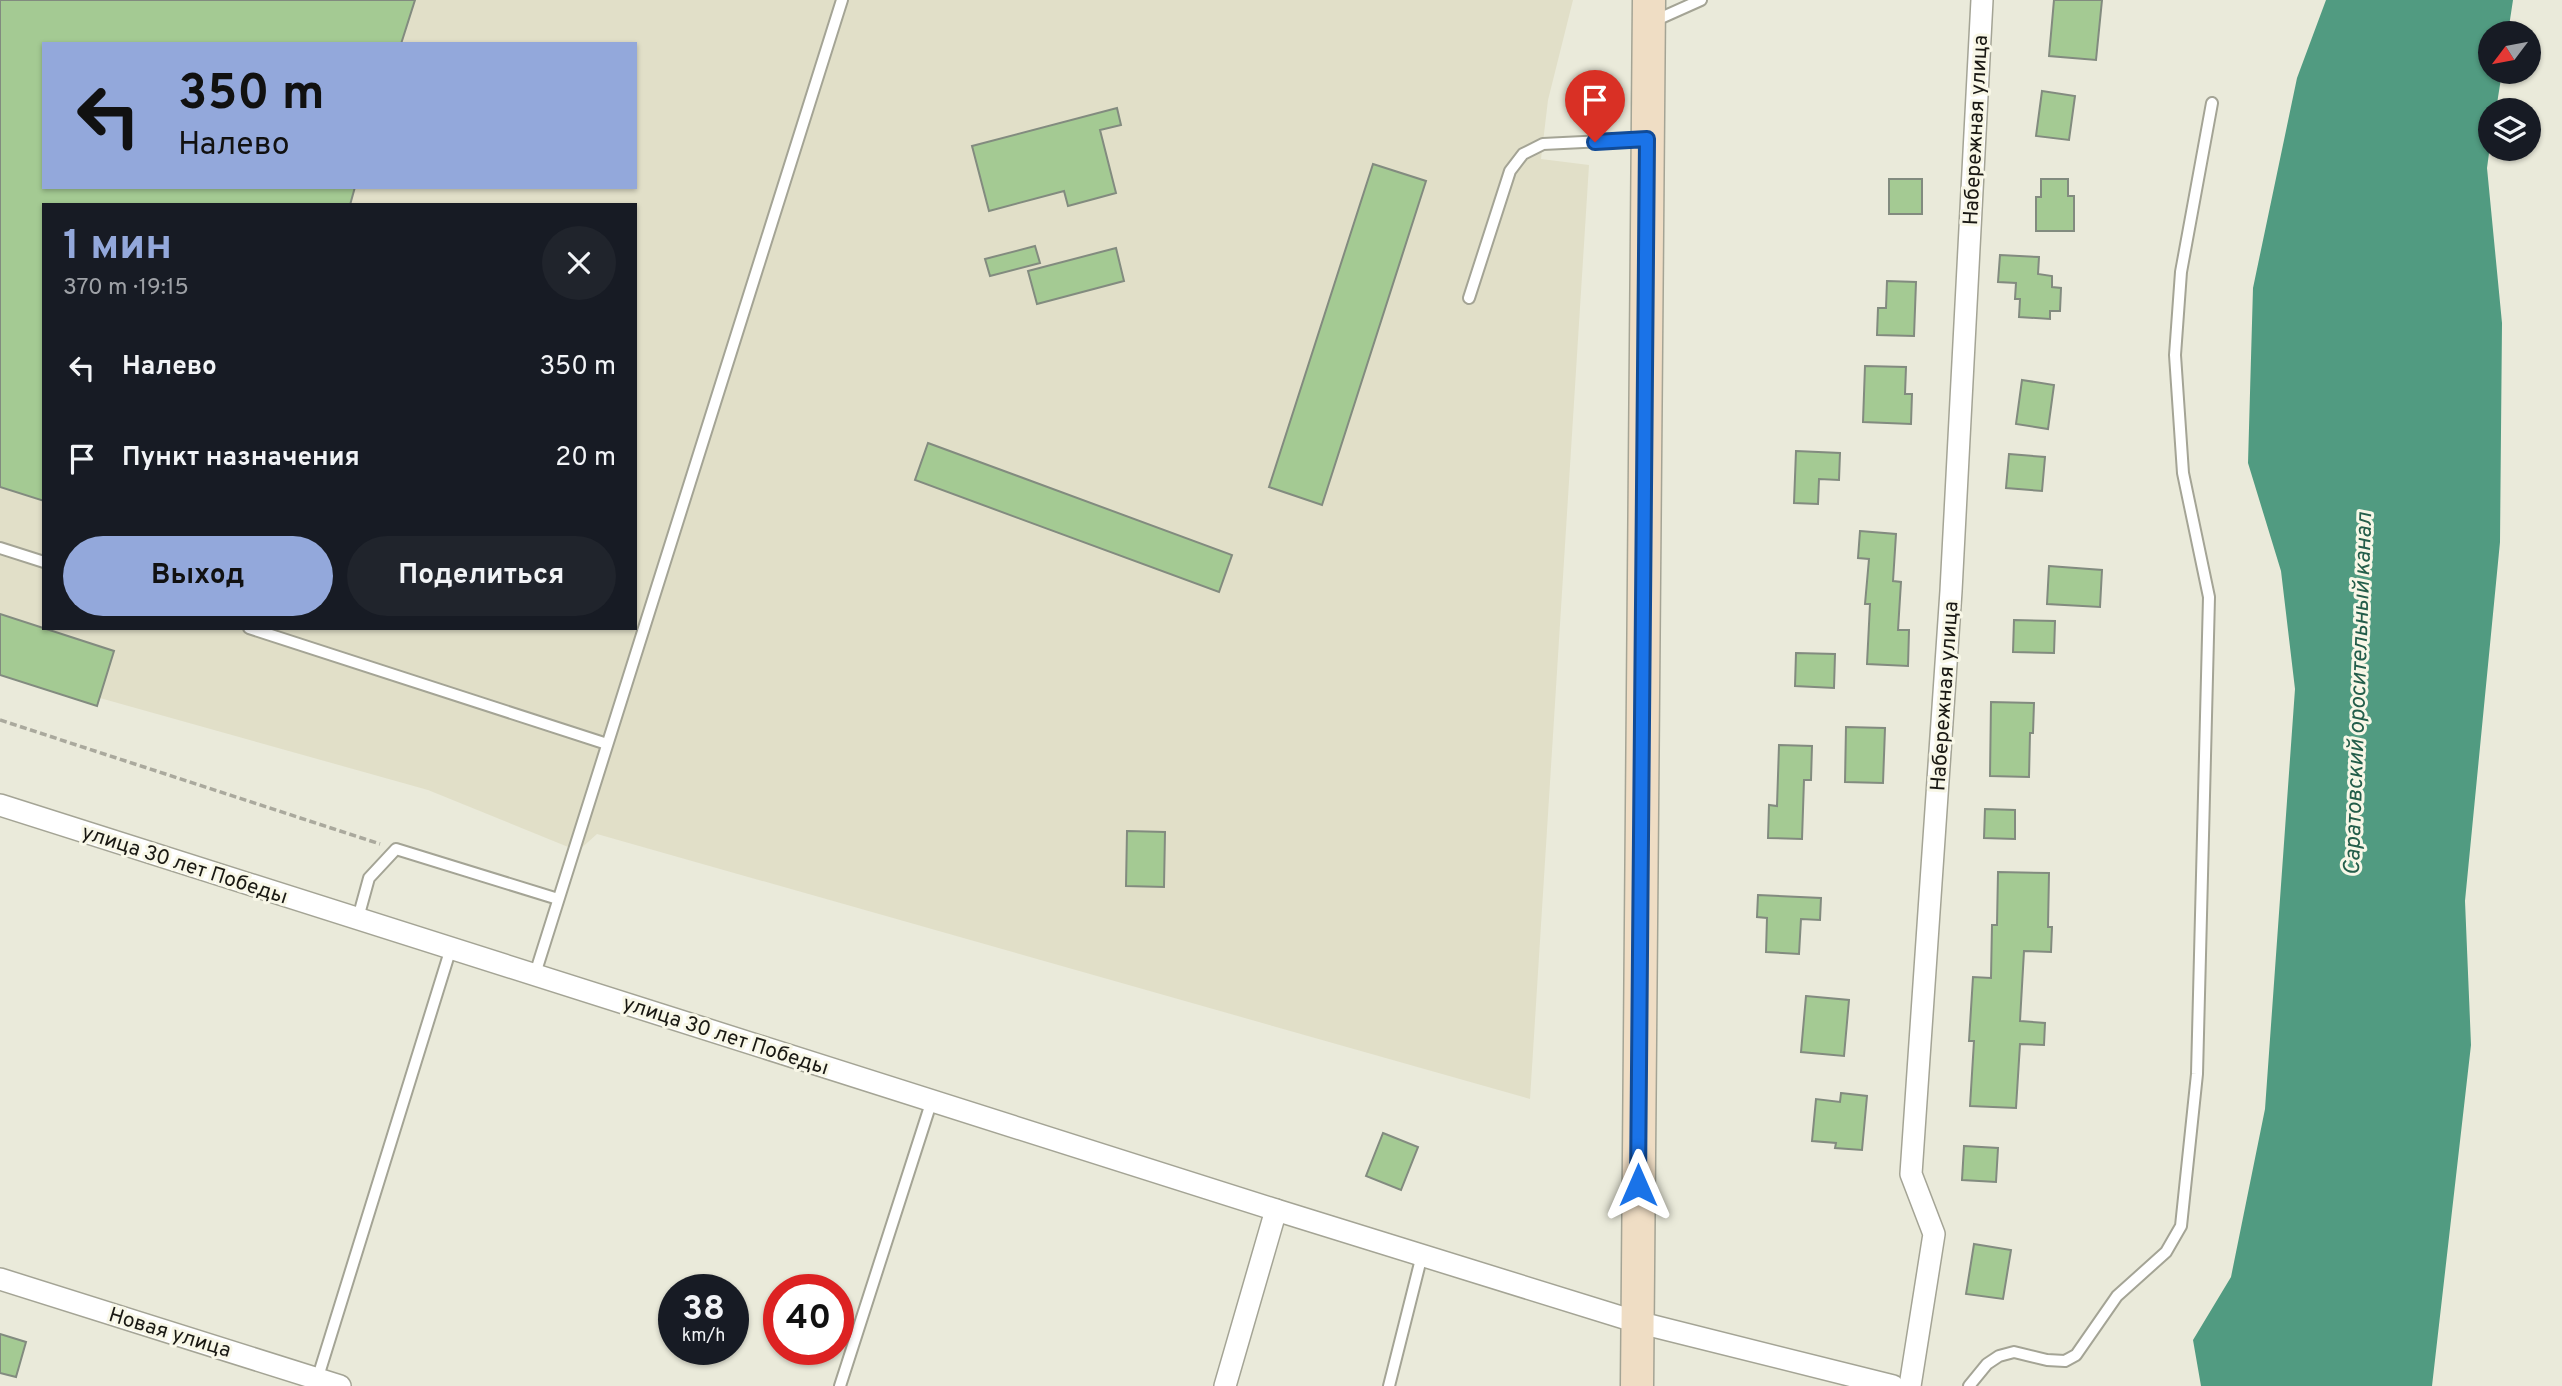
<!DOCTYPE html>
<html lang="ru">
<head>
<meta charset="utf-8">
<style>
  body { margin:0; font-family:Overpass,sans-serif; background:#20242c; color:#f1f3f6; height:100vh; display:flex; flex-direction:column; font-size:26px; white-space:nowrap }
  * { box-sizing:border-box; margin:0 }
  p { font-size:23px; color:#9ea1a6 }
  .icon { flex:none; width:38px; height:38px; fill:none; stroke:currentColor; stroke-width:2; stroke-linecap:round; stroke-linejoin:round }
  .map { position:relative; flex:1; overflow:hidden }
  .panel { position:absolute; left:42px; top:203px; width:595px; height:427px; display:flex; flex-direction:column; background:#171b24; border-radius:0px; box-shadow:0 2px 5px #0004 }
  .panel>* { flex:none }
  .banner { position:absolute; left:42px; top:42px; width:595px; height:147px; border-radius:0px; box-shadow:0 2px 5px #0004; background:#93a8db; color:#111; overflow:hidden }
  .needle { width:46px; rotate:238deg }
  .tools { position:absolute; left:2478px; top:21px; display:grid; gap:14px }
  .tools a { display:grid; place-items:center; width:63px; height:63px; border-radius:50%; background:#171b24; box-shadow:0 2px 5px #0004; font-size:35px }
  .speed { position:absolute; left:658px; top:1274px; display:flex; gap:14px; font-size:35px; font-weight:700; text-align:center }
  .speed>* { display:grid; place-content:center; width:91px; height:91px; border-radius:50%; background:#171b24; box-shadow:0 2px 5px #0004; line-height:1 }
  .speed small { font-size:18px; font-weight:400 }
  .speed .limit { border:10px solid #d22; background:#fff; color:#111 }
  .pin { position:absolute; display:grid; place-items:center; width:60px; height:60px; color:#fff; margin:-72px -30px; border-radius:50% 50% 50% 0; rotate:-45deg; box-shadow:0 0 7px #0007 }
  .pin .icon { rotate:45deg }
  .me { position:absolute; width:77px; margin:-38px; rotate:0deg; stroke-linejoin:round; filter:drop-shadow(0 0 5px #0008) }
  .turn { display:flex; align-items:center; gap:24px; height:147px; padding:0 21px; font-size:32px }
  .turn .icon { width:91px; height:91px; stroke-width:2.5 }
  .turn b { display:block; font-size:49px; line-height:60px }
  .round { display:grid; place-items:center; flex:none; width:74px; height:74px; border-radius:37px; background:#20242c }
  .headline { display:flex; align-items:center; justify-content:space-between; height:119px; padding:0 21px }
  h1 { font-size:42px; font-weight:700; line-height:52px; color:#93a8db }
  .button { display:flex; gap:14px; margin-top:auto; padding:14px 21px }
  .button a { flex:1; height:80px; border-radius:42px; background:#93a8db; color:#111; font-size:28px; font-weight:700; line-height:80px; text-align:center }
  .button a+a { background:#20242c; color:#f1f3f6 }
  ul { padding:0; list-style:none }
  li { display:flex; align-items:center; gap:21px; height:91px; padding:0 21px }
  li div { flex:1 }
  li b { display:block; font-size:26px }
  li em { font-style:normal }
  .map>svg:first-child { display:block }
</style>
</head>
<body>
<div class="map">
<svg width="2562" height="1386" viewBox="0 0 2562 1386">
  <rect width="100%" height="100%" fill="#eaeada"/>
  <path fill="#e1dfc8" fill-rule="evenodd" d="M0 0H1573L1548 100 1541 159 1589 165 1530 1099 597 834 578 851 428 790 0 670ZM44 44H635V187H44ZM44 205H635V628H44Z"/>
  <path fill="#519b81" d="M2326 0H2513L2508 33H2490V72H2502L2496 110H2490V146L2487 168 2502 323 2500 542 2465 901 2471 1045 2432 1386H2201L2193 1340 2231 1277 2265 1109 2295 689 2281 571 2248 463 2253 288 2297 78Z"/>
  <g fill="#a4ca93" stroke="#828b7f" stroke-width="2">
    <path d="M0 0H415L401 44H44V187H355L350 205H44V501L0 487Z"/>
    <path d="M2054 0H2102L2096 60 2049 56Z"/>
    <path d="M2042 91 2075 96 2069 140 2036 136Z"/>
    <path d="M1117 108 1121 125 1100 130 1116 193 1068 206 1064 191 989 211 972 146Z"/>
    <path d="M1373 164 1426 181 1322 505 1269 487Z"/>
    <rect x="1889" y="179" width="33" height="35"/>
    <path d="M2041 179H2068V196H2074V231H2036V197H2041Z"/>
    <path d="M1035 246 1040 263 990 276 985 259Z"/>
    <path d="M1116 248 1124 281 1037 304 1028 271Z"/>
    <path d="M2000 255 2039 257 2038 274 2052 276V287L2061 288 2060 311H2050V319L2019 317 2020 299H2015L2016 283 1998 282Z"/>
    <path d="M1887 281 1916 282 1914 336 1877 335 1878 308H1886Z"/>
    <path d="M1865 366 1906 367 1905 394H1912L1911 424 1863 422Z"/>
    <path d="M2022 380 2054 385 2048 429 2016 424Z"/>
    <path d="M928 443 1232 555 1219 592 915 480Z"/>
    <path d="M1796 451 1840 453 1839 480 1819 479 1818 504 1794 503Z"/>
    <path d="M2009 454 2045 457 2042 491 2006 488Z"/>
    <path d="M1860 531 1896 534 1893 581 1901 582 1898 630H1909L1908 666 1867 664 1870 604H1865L1869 559 1858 558Z"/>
    <path d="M2049 566 2102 570 2100 607 2047 604Z"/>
    <path d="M0 614 114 651 97 706 0 675Z"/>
    <path d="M2014 620 2055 621 2054 653 2013 652Z"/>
    <path d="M1796 653 1835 654 1834 688 1795 686Z"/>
    <path d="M1991 702 2034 703 2033 733H2030L2029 777 1990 776Z"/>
    <path d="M1846 727 1885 728 1883 783 1845 782Z"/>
    <path d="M1779 745 1812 746 1811 780H1804L1802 839 1768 838 1769 805 1777 806Z"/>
    <path d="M1985 809 2015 810V839L1984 838Z"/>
    <path d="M1127 831 1165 832 1164 887 1126 886Z"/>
    <path d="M1998 872 2049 873 2048 927H2052L2051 952 2024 951 2020 1021 2045 1023 2044 1045 2020 1044 2016 1108 1970 1106 1974 1041H1969L1973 977 1991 978 1992 925H1997Z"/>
    <path d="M1758 895 1821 898 1820 920 1801 919 1799 954 1766 952 1767 918 1757 917Z"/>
    <path d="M1806 996 1849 1000 1844 1056 1801 1052Z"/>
    <path d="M1841 1093 1867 1096 1862 1150 1835 1148 1836 1143 1812 1141 1816 1099 1840 1102Z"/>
    <path d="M1383 1133 1418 1147 1401 1190 1366 1176Z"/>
    <path d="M1964 1146 1998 1148 1996 1182 1962 1180Z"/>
    <path d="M1974 1244 2011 1250 2003 1299 1966 1294Z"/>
    <path d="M0 1334 26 1342 16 1377 0 1373Z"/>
  </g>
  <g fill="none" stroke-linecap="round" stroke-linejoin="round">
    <defs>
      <g id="lane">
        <path d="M1654 21 1701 0"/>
        <path d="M1469 298 1510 171 1523 154 1543 144 1644 139"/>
        <path d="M0 548 44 562"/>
        <path d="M249 628 607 744"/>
        <path d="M358 918 369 878 396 849 558 899"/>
        <path d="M535 974 842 0"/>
        <path d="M317 1380 451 948"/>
        <path d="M840 1386 932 1100"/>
        <path d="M1389 1386 1422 1255"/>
        <path d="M1969 1386 1987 1364 1999 1356 2014 1352 2047 1360 2065 1361 2076 1355 2117 1296 2166 1252 2181 1226 2197 1074 2209 597 2183 473 2175 355 2181 272 2212 103"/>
      </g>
      <g id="street">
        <path d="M0 805 1276 1210 1225 1386"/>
        <path d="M1276 1210 1637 1322 1893 1386"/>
        <path d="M0 1279 340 1386"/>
        <path d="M1910 1386 1934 1234 1911 1174 1951 591 1982 0"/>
      </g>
      <path id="secondary" d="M1637 1386 1649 0"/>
    </defs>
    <use href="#lane" stroke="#a4a495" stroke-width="14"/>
    <use href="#street" stroke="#a4a495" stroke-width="24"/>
    <use href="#secondary" stroke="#a4a495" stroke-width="35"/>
    <path stroke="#aaa99d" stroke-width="3.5" stroke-dasharray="7 3.5" stroke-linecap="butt" d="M0 720 380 844"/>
    <use href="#lane" stroke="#fff" stroke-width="10"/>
    <use href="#street" stroke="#fff" stroke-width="21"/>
    <use href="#secondary" stroke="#efddc4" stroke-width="32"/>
  </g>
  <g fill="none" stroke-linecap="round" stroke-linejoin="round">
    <defs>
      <path id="route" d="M1595 142 1647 139 1638 1185"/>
    </defs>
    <use href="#route" stroke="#114b97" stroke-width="18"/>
    <use href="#route" stroke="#1a73e8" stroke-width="12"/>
  </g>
  <g text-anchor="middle" stroke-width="6" stroke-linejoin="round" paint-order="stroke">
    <g font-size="21" fill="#191813" stroke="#f8f7e7">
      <text transform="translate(1975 130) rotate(-87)" y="7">Набережная улица</text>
      <text transform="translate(1944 696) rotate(-86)" y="7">Набережная улица</text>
      <text transform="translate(185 864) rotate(18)" y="7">улица 30 лет Победы</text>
      <text transform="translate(726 1035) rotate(18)" y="7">улица 30 лет Победы</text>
      <text transform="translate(170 1332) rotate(17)" y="7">Новая улица</text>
    </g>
    <g font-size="23" font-style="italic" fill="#235d4a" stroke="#f8f7e7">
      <text transform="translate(2357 694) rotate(-88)" y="8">Саратовский оросительный канал</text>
    </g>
  </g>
</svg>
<div class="tools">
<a><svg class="needle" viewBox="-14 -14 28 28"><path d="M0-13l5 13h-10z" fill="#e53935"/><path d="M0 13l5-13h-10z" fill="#9ea1a6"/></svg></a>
<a><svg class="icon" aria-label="layers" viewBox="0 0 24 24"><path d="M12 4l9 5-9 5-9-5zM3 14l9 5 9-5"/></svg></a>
</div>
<div class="speed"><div>38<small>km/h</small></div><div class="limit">40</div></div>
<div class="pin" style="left:1595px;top:142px;background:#d93025"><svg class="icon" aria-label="arrive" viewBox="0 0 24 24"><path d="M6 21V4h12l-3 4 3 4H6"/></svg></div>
<svg class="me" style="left:1638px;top:1185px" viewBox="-20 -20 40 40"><path d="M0-17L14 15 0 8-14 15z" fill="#1a73e8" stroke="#fff" stroke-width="4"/></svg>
<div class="banner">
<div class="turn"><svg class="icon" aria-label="left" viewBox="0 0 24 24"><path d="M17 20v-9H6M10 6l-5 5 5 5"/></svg><div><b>350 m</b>Налево</div></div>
</div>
<section class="panel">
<div class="headline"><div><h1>1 мин</h1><p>370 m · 19:15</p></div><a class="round"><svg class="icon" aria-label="close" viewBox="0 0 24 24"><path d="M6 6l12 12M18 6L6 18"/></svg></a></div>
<ul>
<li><svg class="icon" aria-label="left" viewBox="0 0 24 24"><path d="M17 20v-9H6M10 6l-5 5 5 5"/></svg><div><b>Налево</b></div><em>350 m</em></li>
<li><svg class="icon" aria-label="arrive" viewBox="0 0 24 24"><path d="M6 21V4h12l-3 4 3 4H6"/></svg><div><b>Пункт назначения</b></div><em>20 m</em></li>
</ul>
<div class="button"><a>Выход</a><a>Поделиться</a></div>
</section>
</div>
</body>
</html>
